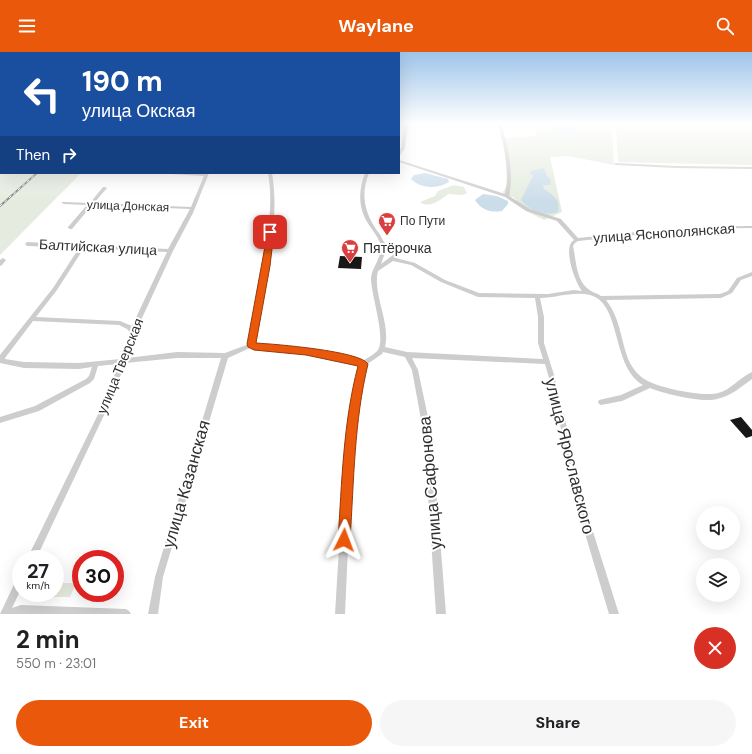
<!DOCTYPE html>
<html lang="en">
<head>
<meta charset="utf-8">
<style>
  body { margin:0; font-family:"DM Sans",sans-serif; background:#f6f6f6; color:#202124; height:100vh; display:flex; flex-direction:column; font-size:15px; white-space:nowrap }
  * { box-sizing:border-box; margin:0 }
  p { font-size:13px; color:#757577 }
  .icon { flex:none; width:22px; height:22px; fill:none; stroke:currentColor; stroke-width:2; stroke-linecap:round; stroke-linejoin:round }
  .map { position:relative; height:562px; overflow:hidden }
  .details { display:flex; flex-direction:column; background:#fff; flex:1 }
  .details>* { flex:none }
  .top-card { position:absolute; left:0px; top:0px; width:400px; height:122px; box-shadow:0 4px 16px #0002; background:#1a4fa0; color:#fff; overflow:hidden }
  .fabs { position:absolute; left:696px; top:454px; display:grid; gap:8px }
  .fabs a { display:grid; place-items:center; width:44px; height:44px; border-radius:50%; background:#fff; box-shadow:0 4px 16px #0002; font-size:20px }
  .speed { position:absolute; left:12px; top:498px; display:flex; gap:8px; font-size:20px; font-weight:700; text-align:center }
  .speed>* { display:grid; place-content:center; width:52px; height:52px; border-radius:50%; background:#fff; box-shadow:0 4px 16px #0002; line-height:1 }
  .speed small { font-size:10px; font-weight:400 }
  .speed .limit { border:6px solid #d22; background:#fff; color:#111 }
  .pin { position:absolute; display:grid; place-items:center; width:34px; height:34px; color:#fff; margin:-17px; border-radius:8px; box-shadow:0 2px 6px #0006 }
  .me { position:absolute; width:44px; margin:-22px; rotate:3deg; stroke-linejoin:round; filter:drop-shadow(0 0 3px #0008) }
  .turn { display:flex; align-items:center; gap:14px; height:84px; padding:0 16px; font-size:18px }
  .turn .icon { width:52px; height:52px; stroke-width:2.5 }
  .turn b { display:block; font-size:28px; line-height:34px }
  .then { display:flex; align-items:center; height:38px; padding:0 16px; background:#0003; gap:8px; font-size:15px }
  .round { display:grid; place-items:center; flex:none; width:42px; height:42px; border-radius:21px; background:#f6f6f6 }
  .headline { display:flex; align-items:center; justify-content:space-between; height:68px; padding:0 16px }
  h1 { font-size:24px; font-weight:700; line-height:30px }
  .button { display:flex; gap:8px; margin-top:auto; padding:8px 16px }
  .button a { flex:1; height:46px; border-radius:24px; background:#ea580c; color:#fff; font-size:16px; font-weight:700; line-height:46px; text-align:center }
  .button a+a { background:#f6f6f6; color:#202124 }
  header { display:flex; justify-content:space-between; align-items:center; height:52px; padding:0 16px; background:#ea580c; color:#fff; font-size:18px; font-weight:700 }
  .map>svg:first-child { display:block }
</style>
</head>
<body>
<header><svg class="icon" aria-label="menu" viewBox="0 0 24 24"><path d="M4 6h16M4 12h16M4 18h16"/></svg>Waylane<svg class="icon" aria-label="search" viewBox="0 0 24 24"><circle cx="10" cy="10" r="6"/><path d="M15 15l6 6"/></svg></header>
<div class="map">
<svg width="752" height="562" viewBox="0 0 752 562">
  <rect width="100%" height="100%" fill="#fff"/>
  <g fill="#e5ecdf">
    <path d="M0 71 1 121H81L0 203Z"/>
    <path d="M539 71H610L612 73 614 113 568 104 550 105 562 160 544 168 528 160 513 145H504L503 140 508 130 505 97 502 86 535 84Z"/>
    <path d="M613 71H752V113L618 110 616 74Z"/>
    <path d="M454 133 464 135 467 141 462 143 448 142C441 148 429 157 420 150L435 144 438 139Z"/>
    <path d="M55 531H76L70 545H48L50 541H55Z"/>
  </g>
  <g fill="#ccddea">
    <path d="M555 71H576L575 75 576 80 573 84 552 79V73Z"/>
    <path d="M544 116 547 124 551 128 550 133H543L544 137C553 143 561 148 558 160 545 165 528 158 521 148L533 124 530 121 531 119Z"/>
    <path d="M425 121 448 127 449 130C438 137 421 137 411 127L414 123Z"/>
    <path d="M483 142 497 144 508 149V152L502 159C491 161 481 158 475 148Z"/>
  </g>
  <g fill="#171717">
    <path d="M340 204 362 205 361 217 338 216Z"/>
    <path d="M741 365 752 378V384L746 386 730 368Z"/>
  </g>
  <g fill="none" stroke-linecap="round" stroke-linejoin="round">
    <g fill="#cdcdcd" fill-rule="evenodd">
      <path d="M404 71H408L405 96 400 103H399V99L401 96Z"/>
      <path d="M497 71H501C508 91 514 123 509 144L530 157 561 167 578 186C636 180 694 174 752 174V176C694 176 636 183 578 189L575 191 573 194C576 207 576 227 587 236 591 240 597 241 601 244L720 242 728 239 737 226 752 220V224L741 228 732 241 721 246 606 248C622 269 620 289 630 311 634 318 639 324 646 328 659 336 703 345 718 341 731 338 740 325 752 320V327C741 335 731 344 717 347 702 351 665 342 650 336L622 349 601 353 599 352 598 350 599 348 621 343 643 333C611 315 622 251 590 243 573 239 556 246 540 246L544 265V291L555 326 557 341 564 362 583 448 619 562H609L575 448 558 362 551 341 549 326 545 312 412 306 418 318 432 384 446 562H436L424 384 412 318 405 305 383 300 382 302 366 313 356 369 351 429 345 562H335L343 429 348 369 360 313 357 311 307 301 252 295 228 306 163 525 158 562H148L155 525 221 306H177L125 311 114 342 36 507H27L108 342 118 312 98 314 94 327 90 331 39 359 0 371V365L35 354 86 327 89 324 92 315 79 317 24 316 0 311V303L53 236 79 196 27 194 25 192 27 190 168 197 190 157 92 153 72 177H70L68 176V175L87 153 64 152 62 151V150L90 151 103 135H105L107 136 94 151 191 155 204 124 170 122 168 121H209L193 161 173 199 136 279 127 306 177 300 225 301 249 292 248 290C255 256 262 222 267 188 270 165 272 144 268 121H272C279 161 270 209 262 249 259 262 255 277 254 291L307 297 358 306 363 309C367 306 375 302 378 298 386 285 371 243 371 226 372 214 384 204 380 191 378 185 373 179 369 173 358 157 358 139 365 121H369C360 144 365 161 378 180 381 183 382 188 385 191 389 195 396 197 402 197V199L399 200V204L396 206 415 211 445 228 479 241 548 242 574 238 582 239C575 230 562 195 574 188L557 169 526 159 505 145 399 110V108L505 142C510 123 504 89 497 71ZM84 196 167 200 132 274 120 269 36 265 57 238ZM386 196 393 200V203L381 212 385 201ZM393 209 411 213 441 230 478 245 535 246 538 265V291L543 307 407 300 385 295C391 271 372 241 378 219ZM33 269 119 273 127 277 130 280 120 307 79 311 24 310 5 307V306Z"/>
      <path d="M615 111 676 114 752 115V117L676 116 616 113 614 112Z"/>
      <path d="M3 206 6 208 2 213 0 214V208Z"/>
      <path d="M21 523V537L12 556 21 553 126 557 129 559 131 562H0L18 524Z"/>
    </g>
    <defs>
      <path id="rail" d="M0 154 37 121"/>
    </defs>
    <use href="#rail" stroke="#858585" stroke-width="2"/>
    <use href="#rail" stroke="#fff" stroke-width="1" stroke-dasharray="3" stroke-linecap="butt"/>
  </g>
  <linearGradient id="sky" x2="0" y2="1"><stop stop-color="#9dc4e9"/><stop offset="0.48" stop-color="#fff"/><stop offset="1" stop-color="#fff" stop-opacity="0"/></linearGradient>
  <rect width="752" height="149" fill="url(#sky)"/>
  <path fill="#ea580c" stroke="#983908" d="M268 178H273L274 180 270 214 256 291C274 292 361 299 368 312 354 370 354 429 350 488L349 493 344 494 340 493 338 488C342 430 343 371 358 314L306 303 254 298 248 295 247 292Z"/>
  <defs>
    <symbol id="supermarket-pin" viewBox="-11 -11 22 30"><path d="M0 17L-7.5 6A9.5 9.5 0 1 1 7.5 6Z" fill="#da3f3f" stroke="#fff"/><path d="M-6-5.5h2.5l.6 2H6L4.5 2H-2.5L-4.4-4H-6ZM-1.5 3.2a1.3 1.3 0 1 0 .1 0ZM3 3.2a1.3 1.3 0 1 0 .1 0Z" fill="#fff"/></symbol>
  </defs>
  <g fill-rule="evenodd">
    <use href="#supermarket-pin" x="377" y="159" width="20" height="27"/>
    <use href="#supermarket-pin" x="340" y="186" width="20" height="27"/>
  </g>
  <g text-anchor="middle" stroke-width="4" stroke-linejoin="round" paint-order="stroke">
    <g font-size="12" fill="#303030" stroke="#fff">
      <text transform="translate(128 154) rotate(2)" y="4">улица Донская</text>
    </g>
    <g font-size="12" fill="#303030" stroke="#fff" text-anchor="start">
      <text x="400" y="173">По Пути</text>
    </g>
    <g font-size="14" fill="#303030" stroke="#fff">
      <text transform="translate(664 181) rotate(-4)" y="5">улица Яснополянская</text>
      <text transform="translate(98 195) rotate(3)" y="5">Балтийская улица</text>
      <text transform="translate(120 314) rotate(-68)" y="5">улица Тверская</text>
    </g>
    <g font-size="14" fill="#303030" stroke="#fff" text-anchor="start">
      <text x="363" y="201">Пятёрочка</text>
    </g>
    <g font-size="17" fill="#303030" stroke="#fff">
      <text transform="translate(570 404) rotate(76)" y="6">улица Ярославского</text>
      <text transform="translate(430 431) rotate(-95)" y="6">улица Сафонова</text>
      <text transform="translate(186 432) rotate(-74)" y="6">улица Казанская</text>
    </g>
  </g>
</svg>
<div class="fabs">
<a><svg class="icon" aria-label="sound" viewBox="0 0 24 24"><path d="M4 9h4l5-4v14l-5-4H4zM17 9q2 3 0 6"/></svg></a>
<a><svg class="icon" aria-label="layers" viewBox="0 0 24 24"><path d="M12 4l9 5-9 5-9-5zM3 14l9 5 9-5"/></svg></a>
</div>
<div class="speed"><div>27<small>km/h</small></div><div class="limit">30</div></div>
<div class="pin" style="left:270px;top:180px;background:#d93025"><svg class="icon" aria-label="arrive" viewBox="0 0 24 24"><path d="M6 21V4h12l-3 4 3 4H6"/></svg></div>
<svg class="me" style="left:344px;top:488px" viewBox="-20 -20 40 40"><path d="M0-17L14 15 0 8-14 15z" fill="#ea580c" stroke="#fff" stroke-width="4"/></svg>
<div class="top-card">
<div class="turn"><svg class="icon" aria-label="left" viewBox="0 0 24 24"><path d="M17 20v-9H6M10 6l-5 5 5 5"/></svg><div><b>190 m</b>улица Окская</div></div>
<div class="then">Then<svg class="icon" aria-label="right" viewBox="0 0 24 24"><path d="M7 20v-9h11M14 6l5 5-5 5"/></svg></div>
</div>
</div>
<section class="details">
<div class="headline"><div><h1>2 min</h1><p>550 m · 23:01</p></div><a class="round" style="background:#d93025;color:#fff"><svg class="icon" aria-label="close" viewBox="0 0 24 24"><path d="M6 6l12 12M18 6L6 18"/></svg></a></div>
<div class="button"><a>Exit</a><a>Share</a></div>
</section>
</body>
</html>
